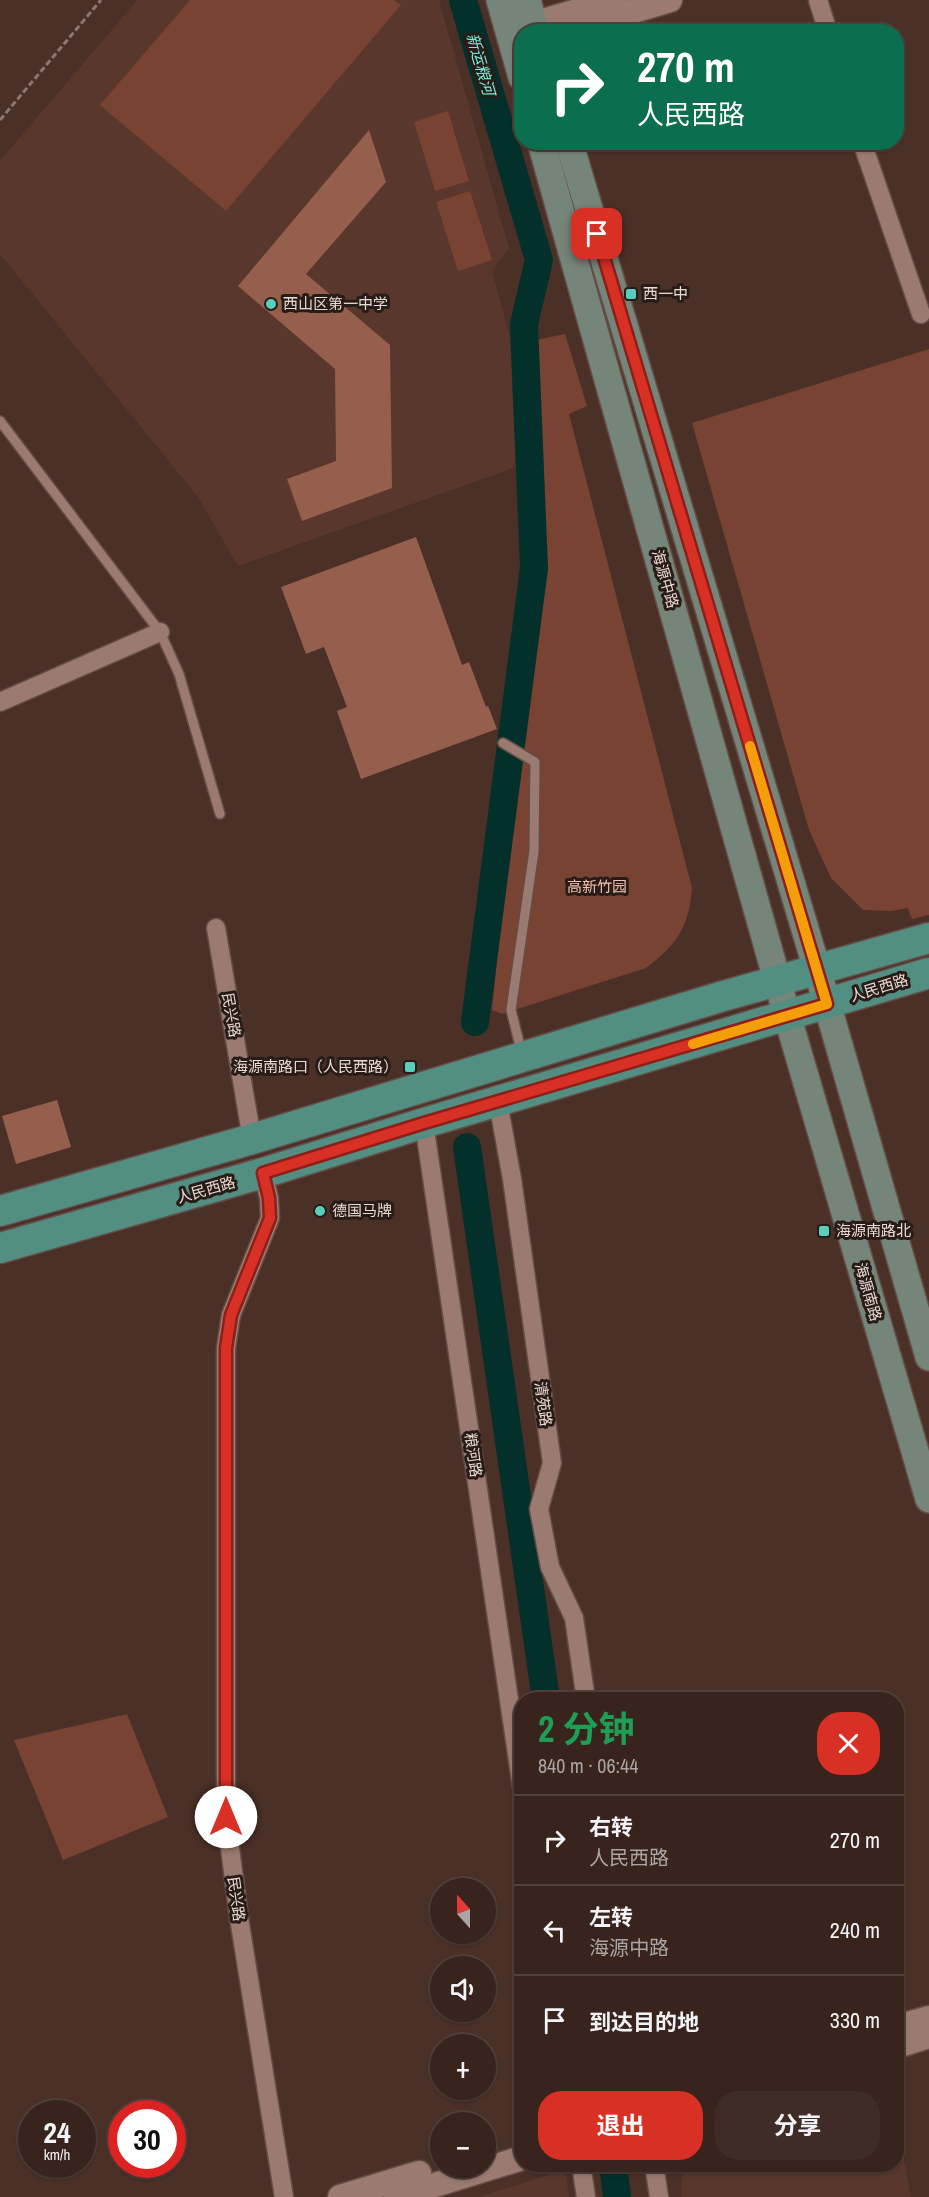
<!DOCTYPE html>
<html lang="zh">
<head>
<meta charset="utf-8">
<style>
  body { margin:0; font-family:"Archivo Narrow","Noto Sans SC",sans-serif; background:#3f2c26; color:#f1f3f6; height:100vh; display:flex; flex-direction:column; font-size:22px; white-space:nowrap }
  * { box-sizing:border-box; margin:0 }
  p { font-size:20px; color:#aba4a4 }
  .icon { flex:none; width:33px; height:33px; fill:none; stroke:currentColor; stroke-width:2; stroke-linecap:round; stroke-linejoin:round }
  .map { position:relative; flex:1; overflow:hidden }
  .sheet { position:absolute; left:514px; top:1692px; width:390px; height:480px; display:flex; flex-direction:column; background:#38241d; border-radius:24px; box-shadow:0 2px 4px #0004,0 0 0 2px #52413b }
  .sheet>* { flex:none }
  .top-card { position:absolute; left:514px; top:24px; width:390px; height:126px; border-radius:24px; box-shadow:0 2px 4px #0004,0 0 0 2px #52413b; background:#0b6e4f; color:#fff; overflow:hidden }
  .needle { width:39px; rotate:339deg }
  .fabs { position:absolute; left:430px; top:1878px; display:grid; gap:12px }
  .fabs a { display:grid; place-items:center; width:66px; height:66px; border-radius:50%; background:#38241d; box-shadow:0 2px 4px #0004,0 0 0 2px #52413b; font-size:30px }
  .speed { position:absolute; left:18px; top:2100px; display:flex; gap:12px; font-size:30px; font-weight:700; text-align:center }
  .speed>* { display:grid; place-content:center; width:78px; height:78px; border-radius:50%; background:#38241d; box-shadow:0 2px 4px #0004,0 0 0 2px #52413b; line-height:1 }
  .speed small { font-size:15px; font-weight:400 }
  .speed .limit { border:9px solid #d22; background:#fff; color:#111 }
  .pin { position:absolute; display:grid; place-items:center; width:51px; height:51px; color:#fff; margin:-26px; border-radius:12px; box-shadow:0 3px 9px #0006 }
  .me { position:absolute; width:66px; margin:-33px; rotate:0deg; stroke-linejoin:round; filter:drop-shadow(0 0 4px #0008) }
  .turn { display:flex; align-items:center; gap:21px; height:126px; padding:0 24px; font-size:27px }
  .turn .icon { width:78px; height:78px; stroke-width:2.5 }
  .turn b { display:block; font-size:42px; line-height:51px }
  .round { display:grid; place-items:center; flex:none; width:63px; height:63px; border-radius:24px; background:#3f2c26 }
  .headline { display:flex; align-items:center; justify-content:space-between; height:102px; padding:0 24px }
  h1 { font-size:36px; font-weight:700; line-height:45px; color:#1e9e55 }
  .button { display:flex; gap:12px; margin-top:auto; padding:12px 24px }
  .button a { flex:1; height:69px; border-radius:24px; background:#d93025; color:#fff; font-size:24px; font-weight:700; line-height:69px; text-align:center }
  .button a+a { background:#3f2c26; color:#f1f3f6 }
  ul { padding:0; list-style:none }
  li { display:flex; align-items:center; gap:18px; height:90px; padding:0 24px; border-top:2px solid #52413b }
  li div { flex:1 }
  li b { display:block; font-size:22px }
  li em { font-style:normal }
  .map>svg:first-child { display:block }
</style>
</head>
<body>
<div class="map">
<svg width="929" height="2197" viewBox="0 0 929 2197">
  <rect width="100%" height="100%" fill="#4b3027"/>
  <g fill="#59372c">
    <path d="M137 0H439L509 248 492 271 510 338 516 467 238 566 198 497 0 254V161Z"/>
    <path d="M897 2123 911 2197H681L683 2165 897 2164Z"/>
    <path d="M565 2170 569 2197H478Z"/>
  </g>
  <g fill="#784332">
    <path d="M190 0H394L401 5 226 211 100 105Z"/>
    <path d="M448 111 469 181 435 191 414 122Z"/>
    <path d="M470 191 492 260 458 271 436 202Z"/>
    <path d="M565 334 587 406 569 414 692 888C689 927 677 945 646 968L502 1014 492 1010 538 558 531 341Z"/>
    <path d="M929 349V915L912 919 908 908 892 911 863 910 831 878 809 830 692 423Z"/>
    <path d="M127 1714 168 1817 63 1860 14 1740Z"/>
  </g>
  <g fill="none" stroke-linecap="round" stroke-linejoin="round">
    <g stroke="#03302a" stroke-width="28">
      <path d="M463 0 539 260 524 324 534 568 475 1022"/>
      <path d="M467 1147 546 1700"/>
      <path d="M613 2164 617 2197"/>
    </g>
  </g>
  <g fill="#965e4c">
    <path d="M369 130 386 182 306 274 390 345 392 488 302 521 287 479 336 461 335 369 238 286Z"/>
    <path d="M416 537 462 665 469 662 486 707 488 706 497 729 361 779 337 711 347 707 324 647 306 654 281 587Z"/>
    <path d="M57 1100 71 1147 16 1164 2 1116Z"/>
  </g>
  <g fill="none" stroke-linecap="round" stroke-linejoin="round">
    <defs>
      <g id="service">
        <path d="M0 421 160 632 179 674 220 814"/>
        <path d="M503 743 535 762 534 851 511 1010 522 1054"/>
      </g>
      <g id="minor">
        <path d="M818 0 828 32"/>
        <path d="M862 142 921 314"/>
        <path d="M0 702 160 632"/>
        <path d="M216 928 252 1139"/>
        <path d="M498 1102 512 1179 552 1463 539 1509 550 1567 574 1618 586 1700"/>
        <path d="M424 1123 522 1788"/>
        <path d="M263 1173 269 1198 270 1218 231 1315 226 1348V1817L239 1918 284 2197"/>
        <path d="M581 2164 586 2197"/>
        <path d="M654 2164 659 2197"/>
      </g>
      <g id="tertiary">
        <path d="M593 23 670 0"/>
        <path d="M516 29 614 0"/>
        <path d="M897 2027 929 2018"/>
        <path d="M897 2046 929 2036"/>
        <path d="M340 2197 419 2173"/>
        <path d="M396 2197 522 2158"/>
      </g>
      <g id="secondary">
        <path d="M500 0 522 77"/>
        <path d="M527 0 536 32"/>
        <path d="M541 142 787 1015 929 1499"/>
        <path d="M569 142 817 969 929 1357"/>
      </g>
      <g id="primary">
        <path d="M0 1211 252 1139 720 997 929 938"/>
        <path d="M0 1248 263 1173 424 1123 929 973"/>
      </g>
    </defs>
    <use href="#service" stroke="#644d46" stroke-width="12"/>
    <use href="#minor" stroke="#644d46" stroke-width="21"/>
    <use href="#tertiary" stroke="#644d46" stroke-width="27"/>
    <use href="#secondary" stroke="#644d46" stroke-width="30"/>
    <use href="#primary" stroke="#644d46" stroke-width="33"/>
    <path stroke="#8e776f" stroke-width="3" stroke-dasharray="6 3" stroke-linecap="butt" d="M0 120 101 0"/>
    <use href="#service" stroke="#9b7b71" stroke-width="9"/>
    <use href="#minor" stroke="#9b7b71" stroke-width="18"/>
    <use href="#tertiary" stroke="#9b7b71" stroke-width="24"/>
    <use href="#secondary" stroke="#768579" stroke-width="27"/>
    <use href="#primary" stroke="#528e81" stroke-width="30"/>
  </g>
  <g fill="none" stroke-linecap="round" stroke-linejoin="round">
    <defs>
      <path id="route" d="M226 1817V1348L231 1315 270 1218 269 1198 263 1173 424 1123 827 1004 597 234"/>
    </defs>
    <use href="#route" stroke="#8d1f18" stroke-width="15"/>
    <use href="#route" stroke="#d93025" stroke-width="10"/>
    <path stroke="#f59e0b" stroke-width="10" d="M693 1044 827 1004 750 746"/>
  </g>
  <g fill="#5acebd" stroke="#281c18" stroke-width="2">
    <rect x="625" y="288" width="12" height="12" rx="3"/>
    <circle cx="271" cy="304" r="6"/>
    <rect x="404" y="1061" width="12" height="12" rx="3"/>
    <circle cx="320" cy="1211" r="6"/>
    <rect x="818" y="1225" width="12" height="12" rx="3"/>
  </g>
  <g text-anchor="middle" stroke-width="6" stroke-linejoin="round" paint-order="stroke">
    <g font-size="15" fill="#ebd9d3" stroke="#281c18" text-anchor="start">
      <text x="643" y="299">西一中</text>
      <text x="283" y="309">西山区第一中学</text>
      <text x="398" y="1072" text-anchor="end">海源南路口（人民西路）</text>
      <text x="332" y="1216">德国马牌</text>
      <text x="836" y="1236">海源南路北</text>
    </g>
    <g font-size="15" fill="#ebd9d3" stroke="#281c18">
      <text transform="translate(665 579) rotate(74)" y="5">海源中路</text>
      <text transform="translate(879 988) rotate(-17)" y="5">人民西路</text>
      <text transform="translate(231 1015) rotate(80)" y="5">民兴路</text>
      <text transform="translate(206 1190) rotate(-16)" y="5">人民西路</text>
      <text transform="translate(868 1292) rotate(74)" y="5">海源南路</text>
      <text transform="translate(543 1404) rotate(82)" y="5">清苑路</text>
      <text transform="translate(473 1455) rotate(82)" y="5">粮河路</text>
      <text transform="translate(236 1899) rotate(82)" y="5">民兴路</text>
    </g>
    <g font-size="15" fill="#f6c1b0" stroke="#281c18">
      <text x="597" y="892">高新竹园</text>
    </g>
    <g font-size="16" font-style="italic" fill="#78ebd9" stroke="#281c18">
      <text transform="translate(481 64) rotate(74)" y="6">新运粮河</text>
    </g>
  </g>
</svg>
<div class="fabs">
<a><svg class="needle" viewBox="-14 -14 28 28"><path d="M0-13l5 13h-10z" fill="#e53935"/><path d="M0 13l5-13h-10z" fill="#aba4a4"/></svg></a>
<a><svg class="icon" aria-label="sound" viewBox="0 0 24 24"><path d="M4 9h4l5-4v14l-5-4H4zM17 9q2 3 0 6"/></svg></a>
<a>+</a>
<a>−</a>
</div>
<div class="speed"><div>24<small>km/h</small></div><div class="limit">30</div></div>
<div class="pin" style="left:597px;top:234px;background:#d93025"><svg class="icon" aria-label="arrive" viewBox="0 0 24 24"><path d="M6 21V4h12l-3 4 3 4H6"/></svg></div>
<svg class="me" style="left:226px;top:1817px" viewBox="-20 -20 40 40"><circle r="19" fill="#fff"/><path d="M0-13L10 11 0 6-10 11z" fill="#d93025"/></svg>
<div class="top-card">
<div class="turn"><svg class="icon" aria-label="right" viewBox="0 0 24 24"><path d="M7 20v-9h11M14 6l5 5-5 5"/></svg><div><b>270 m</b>人民西路</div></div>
</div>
<section class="sheet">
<div class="headline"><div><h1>2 分钟</h1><p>840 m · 06:44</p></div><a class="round" style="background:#d93025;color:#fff"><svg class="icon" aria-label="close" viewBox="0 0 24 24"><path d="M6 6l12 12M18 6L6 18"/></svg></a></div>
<ul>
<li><svg class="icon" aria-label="right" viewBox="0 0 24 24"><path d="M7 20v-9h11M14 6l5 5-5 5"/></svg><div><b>右转</b><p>人民西路</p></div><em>270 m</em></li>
<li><svg class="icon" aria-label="left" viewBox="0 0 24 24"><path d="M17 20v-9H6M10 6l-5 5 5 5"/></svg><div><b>左转</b><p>海源中路</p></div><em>240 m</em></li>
<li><svg class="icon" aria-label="arrive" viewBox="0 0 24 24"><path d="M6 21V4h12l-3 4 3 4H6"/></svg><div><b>到达目的地</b></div><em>330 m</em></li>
</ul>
<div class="button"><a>退出</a><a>分享</a></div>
</section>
</div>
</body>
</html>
